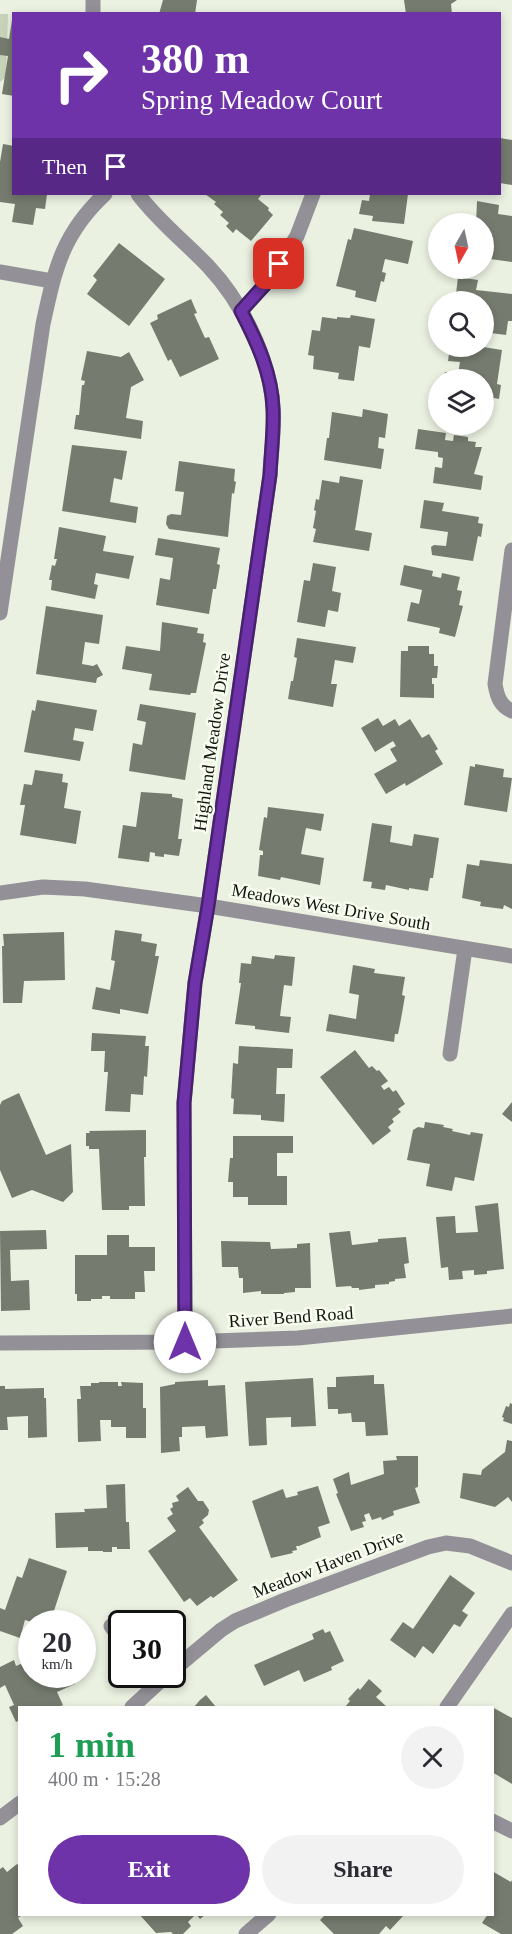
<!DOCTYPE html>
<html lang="en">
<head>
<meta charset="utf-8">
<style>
  body { margin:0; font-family:Georgia,serif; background:#f2f2f3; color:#2b2b33; height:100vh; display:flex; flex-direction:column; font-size:22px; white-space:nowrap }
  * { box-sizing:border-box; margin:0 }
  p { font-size:20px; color:#7c7c81 }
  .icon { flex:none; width:33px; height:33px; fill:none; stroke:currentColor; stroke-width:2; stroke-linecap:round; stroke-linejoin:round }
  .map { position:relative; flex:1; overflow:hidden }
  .panel { position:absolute; left:18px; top:1706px; width:476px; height:210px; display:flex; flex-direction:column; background:#fff; border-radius:0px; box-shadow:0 3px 9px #0003 }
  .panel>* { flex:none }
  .hud { position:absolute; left:12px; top:12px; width:489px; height:183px; border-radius:0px; box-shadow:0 3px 9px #0003; background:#6f33a9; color:#fff; overflow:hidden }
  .needle { width:39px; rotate:189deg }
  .controls { position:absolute; left:428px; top:213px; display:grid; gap:12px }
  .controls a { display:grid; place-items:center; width:66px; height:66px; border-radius:50%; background:#fff; box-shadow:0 3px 9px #0003; font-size:30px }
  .speed { position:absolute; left:18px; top:1610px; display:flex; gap:12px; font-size:30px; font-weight:700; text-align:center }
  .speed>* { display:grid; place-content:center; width:78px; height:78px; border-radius:50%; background:#fff; box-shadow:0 3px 9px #0003; line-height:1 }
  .speed small { font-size:15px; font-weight:400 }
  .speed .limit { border:3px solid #111; border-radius:9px; background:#fff; color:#111 }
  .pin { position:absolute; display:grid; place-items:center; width:51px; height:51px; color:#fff; margin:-26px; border-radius:12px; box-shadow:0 3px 9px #0006 }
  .me { position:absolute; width:66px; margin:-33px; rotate:0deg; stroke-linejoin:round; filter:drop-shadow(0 0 4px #0008) }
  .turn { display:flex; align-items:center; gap:21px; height:126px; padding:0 30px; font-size:27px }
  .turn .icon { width:78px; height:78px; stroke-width:2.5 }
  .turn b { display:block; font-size:42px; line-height:51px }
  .then { display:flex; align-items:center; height:57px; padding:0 30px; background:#0003; gap:12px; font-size:22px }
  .round { display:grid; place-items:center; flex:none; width:63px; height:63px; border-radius:32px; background:#f2f2f3 }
  .summary { display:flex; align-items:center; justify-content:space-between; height:102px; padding:0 30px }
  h1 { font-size:36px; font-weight:700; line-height:45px; color:#1e9e55 }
  .button { display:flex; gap:12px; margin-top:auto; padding:12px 30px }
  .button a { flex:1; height:69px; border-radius:36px; background:#6f33a9; color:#fff; font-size:24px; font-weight:700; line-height:69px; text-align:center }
  .button a+a { background:#f2f2f3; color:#2b2b33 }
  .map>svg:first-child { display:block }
</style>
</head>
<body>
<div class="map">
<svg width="512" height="1934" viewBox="0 0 512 1934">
  <rect width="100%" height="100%" fill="#eaf1e1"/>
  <path fill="#c7d3b9" d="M0 14H8L6 77 0 82Z"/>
  <g fill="#757b6e">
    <path d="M163 0H197L195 14H159Z"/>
    <path d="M404 0H457L451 4 452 14H406Z"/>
    <path d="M12 20H14V96L2 94 8 56 0 55V37L9 39Z"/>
    <path d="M500 138 512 140V185L500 183Z"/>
    <path d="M3 144 14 146V194H47L45 209 36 208 33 225 12 222 15 204 0 202V162Z"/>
    <path d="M205 194H262L258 199 269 208 268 210 273 215 251 241 236 229 233 233 226 226 229 223 220 215 223 212 214 204 216 202Z"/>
    <path d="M370 194H408L404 224 372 221 373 216 359 214 362 200 369 201Z"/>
    <path d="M477 201 499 205 498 214 512 216V262L483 258V243L486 244 488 232H483V224H476Z"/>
    <path d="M354 228 413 241 408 264 385 259 382 272 386 273 384 282 381 281 376 302 355 297 356 291 336 286 348 239 351 240Z"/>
    <path d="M119 243 165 279 129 326 87 294 97 280 93 276Z"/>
    <path d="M458 277 478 280 476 290 512 294V321H508L506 335 483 332V302H455Z"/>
    <path d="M191 299 197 313 194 314 205 338 209 337 219 359 180 377 171 359 168 361 150 323 158 319 157 315Z"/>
    <path d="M351 315 375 319 370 348 359 346 354 381 338 379 339 373 313 369 314 356 308 355 312 330 320 331 322 317 337 319V317L350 318Z"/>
    <path d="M450 346H477L502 350 497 384 501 385 499 399 494 398 492 410 483 409V380H444L445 372 458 374 460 362 448 361Z"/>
    <path d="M87 351 121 357 129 352 144 380 131 387 126 418 143 421 141 439 74 429 76 415H79L82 385H84L85 381 81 380Z"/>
    <path d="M363 409 388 414 385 438 379 437 378 448 384 449 381 469 324 460 327 438H329L332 412 362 417Z"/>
    <path d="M418 429 446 433 445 440 453 441 454 435 468 437V441L476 442 475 447H482L474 474 483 476 481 490 433 483 435 467 442 468 443 458 438 457V452L415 449Z"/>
    <path d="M72 445 127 451 122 480 114 478 110 502 138 507 136 523 62 511Z"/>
    <path d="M179 461 235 469 234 481 236 482 234 494 232 493 228 537 169 529 166 524 167 516 171 514 181 515 184 492 175 491Z"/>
    <path d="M340 476 363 480 355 530 372 533 369 551 313 542 316 529 313 528 316 511 314 510 316 499 319 500 322 480 339 483Z"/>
    <path d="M424 500 444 503 442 511 479 517 478 523 483 524 481 537 478 536 473 561 432 555 431 547 434 545 446 546 448 532 420 528Z"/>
    <path d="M59 527 106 536 103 551 134 556 129 579 96 573 94 584 98 585 95 599 51 590 52 580H49L52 565 55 566 57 559H54Z"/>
    <path d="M158 538 220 548 217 564 220 565 216 589H213L209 614 156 605 160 578 170 580 173 558 155 555Z"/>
    <path d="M313 563 336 567 332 591 341 593 338 612 328 610 325 627 297 622 304 580 310 581Z"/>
    <path d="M404 565 433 571 432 576 441 578 442 573 460 577 457 590 462 591 459 605 463 606 455 637 439 633 440 628 407 621 411 602 419 604 422 590 400 585Z"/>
    <path d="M46 606 103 615 99 644 85 642 82 664 93 666 97 664 103 675 97 678 96 683 36 674Z"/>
    <path d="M162 622 198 628 197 633 204 634 203 642 206 643 196 693H191L190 695 149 690 152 674 122 669 126 646 160 651Z"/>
    <path d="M297 638 356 647 353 663 335 660 331 684H337L333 707 288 699 291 681H293L297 658 294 657Z"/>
    <path d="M408 646H429V654H434V666H438L437 678H432V684H434V698L400 697 401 651H408Z"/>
    <path d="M37 700 97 710 93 731 75 728 73 740 84 742 80 761 24 752 32 710 35 711Z"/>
    <path d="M140 704 196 713 185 780 129 771 133 743 142 745 146 722 137 720Z"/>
    <path d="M378 718 383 726 395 719 399 726 410 719 422 738 429 734 438 749 435 751 443 764 406 786 405 783 386 794 374 774 397 761 390 749 396 746 393 741 375 752 361 728Z"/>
    <path d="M475 764 504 769 503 777 512 778 507 812 464 805 470 766 475 767Z"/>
    <path d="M35 770 63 774 62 782 68 783 64 808 81 811 76 844 20 835 25 805H20L24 784 32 785Z"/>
    <path d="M141 792 172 794V797L183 799 178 839H182L179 856 164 854V857L155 856V853L150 852 149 862 118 858 123 825 136 827Z"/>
    <path d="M268 807 324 814 321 831 306 828 301 854 324 858 320 885 281 877 280 880 258 876 260 855H263V851L259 850 264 817 267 818Z"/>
    <path d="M372 823 392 826 390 842 412 846 414 834 439 838 433 878H430L428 891 409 888V890L386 885 385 890 371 888 372 882 363 881Z"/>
    <path d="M480 860 512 864V909L504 905 503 909 480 906 481 902 462 898 467 864 479 866Z"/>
    <path d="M115 930 142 934 141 941 157 944 155 956H159L148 1014 120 1009V1014L92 1009 96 987 110 990 115 961 111 960Z"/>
    <path d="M64 932 65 980 24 981 22 1003H3L2 946H4L3 934Z"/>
    <path d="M275 955 295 957 292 986 284 985 280 1016 291 1017 289 1033 255 1029V1026L235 1024 241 983H239L241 963 251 964 252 956 274 959Z"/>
    <path d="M353 965 375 969 374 973 405 977 402 995 405 996 401 1019 398 1034H395L394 1042 326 1031 329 1014 356 1019 359 995 349 993Z"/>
    <path d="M92 1033 146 1036 145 1046H149L147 1077 144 1076 143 1095 131 1094 130 1112 105 1111 108 1072H104L105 1051H91Z"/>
    <path d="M239 1046 293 1049 292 1068H277L276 1094H285L284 1122 261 1120V1115L233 1114 234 1099 231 1098 233 1063 238 1064Z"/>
    <path d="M355 1050 369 1068 372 1066 377 1071 379 1070 388 1081 381 1086 384 1090 389 1087 393 1092 396 1090 405 1104 398 1109 401 1112 392 1119 394 1122 388 1127 391 1131 373 1145 320 1077Z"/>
    <path d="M19 1093 46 1155 71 1144 73 1192 63 1202 32 1190 12 1198 0 1170V1105L2 1101Z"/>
    <path d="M512 1102V1122L502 1114Z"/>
    <path d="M425 1122 444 1125 443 1127 453 1129 452 1131 470 1135 471 1132 483 1134 474 1181 455 1177 452 1191 426 1186 430 1164 407 1160 413 1130 418 1127 424 1128Z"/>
    <path d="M146 1130V1157H144L145 1206H129V1210H102L99 1149H89V1146H86V1133H90L89 1131Z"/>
    <path d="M233 1136H293V1153H277V1176H287V1205H248V1197H233V1182H228L230 1158H233Z"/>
    <path d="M498 1203 504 1269 487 1271V1274L474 1275V1270L462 1271 463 1279 449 1280 448 1267 441 1268 436 1217 455 1216 456 1233 478 1232 475 1206Z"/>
    <path d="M46 1230 47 1249 10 1250 11 1281 29 1280 30 1310 1 1311 0 1231Z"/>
    <path d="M350 1231 352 1245 378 1242V1239L406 1237 409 1263 404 1264 406 1278 395 1279V1281L389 1282V1284L375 1285V1288L359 1290V1288H352L351 1286 336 1287 329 1233Z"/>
    <path d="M107 1235H129V1247H155V1271H144L145 1292H135V1299H110V1296H102V1299H91V1301H77V1294H75V1255H107Z"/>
    <path d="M221 1241 270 1242 271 1249 297 1248V1244L310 1243 311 1288H295V1292L284 1293V1294H261V1291L243 1293V1278H239L238 1267H222Z"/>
    <path d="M374 1375V1384H384L388 1435 366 1436 365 1422H352L351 1413 338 1414V1409H328L327 1387H336V1377Z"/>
    <path d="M313 1378 316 1426 291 1427V1417L266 1418 267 1445 249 1446 245 1382Z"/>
    <path d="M208 1380V1386L225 1385 228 1436 206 1438 205 1426 182 1427V1437H179L180 1451 161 1453 160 1387 175 1384V1382Z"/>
    <path d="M99 1382H118V1386H122L121 1382 143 1383V1408H146V1438H126V1427H111V1420H100L101 1441 78 1442 77 1399H81L80 1386H91V1383H99Z"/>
    <path d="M0 1386H5V1389L44 1388V1398H46L47 1437 28 1438V1416L7 1417 8 1430H0Z"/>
    <path d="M510 1403 512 1404V1424L503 1421 504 1418 502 1417 506 1406 509 1407Z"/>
    <path d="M507 1440 512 1441V1502L508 1497 495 1507 460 1498 463 1473 481 1475 482 1470 505 1452Z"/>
    <path d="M396 1456H418V1487L415 1488 420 1503 393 1511 394 1515 382 1520 381 1517 372 1520 369 1513 364 1515 366 1521 362 1522 364 1527 351 1531 336 1494 338 1493 333 1479 349 1472 351 1485 384 1474 383 1461 397 1460Z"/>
    <path d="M125 1484 126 1522H129L130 1549H117V1547H112V1552H103V1551H88V1547L56 1548 55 1513 85 1512 84 1509 107 1508 106 1485Z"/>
    <path d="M318 1486 330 1523 318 1527 321 1537 299 1546H296L297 1550 292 1551 293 1553 271 1558 252 1501 283 1489 286 1498 298 1495 297 1492Z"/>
    <path d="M188 1487 198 1501H203L209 1510 208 1515 202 1520 204 1523 199 1527 238 1580 213 1598 211 1596 197 1606 190 1598 184 1602 148 1551 176 1531 167 1518 173 1514 170 1509 173 1507 172 1503 179 1501 176 1496Z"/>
    <path d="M29 1558 67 1571 50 1623H34L25 1620 20 1638 0 1631V1608L5 1610 17 1576 22 1578Z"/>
    <path d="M450 1575 475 1593 462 1611 468 1615 460 1627 454 1624 433 1654 423 1646 415 1658 390 1640 403 1622 413 1629Z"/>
    <path d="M323 1629 325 1633 330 1631 344 1661 331 1667 332 1670 304 1682 299 1670 264 1686 254 1665 314 1639 312 1634Z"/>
    <path d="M32 1659V1674H70L75 1684 57 1692 63 1705 59 1707H20V1720L16 1722 9 1707 14 1705 5 1685 0 1688V1667L14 1660 16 1666Z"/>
    <path d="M369 1679 382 1691 376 1697 387 1707H345L350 1701 348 1699 358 1688 360 1690Z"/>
    <path d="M206 1695 216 1707H194L200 1700Z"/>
    <path d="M492 1707 512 1718V1784L492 1772Z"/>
    <path d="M17 1864 20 1867V1914H23L18 1918 23 1926 12 1934H0V1869L3 1867 7 1872Z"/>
    <path d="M492 1871 511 1882 512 1880V1934H501L482 1923 488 1914H492Z"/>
    <path d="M139 1914H206L200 1919 196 1914 188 1922 191 1926 183 1934H173L171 1932 156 1933Z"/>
    <path d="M326 1914H403L404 1915 390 1930 386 1926 379 1934H334L320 1920Z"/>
  </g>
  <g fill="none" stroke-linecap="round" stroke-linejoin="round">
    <g stroke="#939197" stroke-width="15">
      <path d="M93 0V14"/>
      <path d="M138 194C158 221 185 242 208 266 242 302 269 357 273 406 275 428 271 452 270 475L208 906 195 983 184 1103 185 1342"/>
      <path d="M0 272 52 281"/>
      <path d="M241 311 270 279 297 236 313 194"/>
      <path d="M512 550 495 684C497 696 500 706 512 711"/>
      <path d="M0 613 43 324C55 269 62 234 105 194"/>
      <path d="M0 893 43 887 85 889 208 906 512 956"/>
      <path d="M450 1054 465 949"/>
      <path d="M0 1343 185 1342 298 1338 512 1316"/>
      <path d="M111 1626 122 1641"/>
      <path d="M172 1671 221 1630 235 1621 285 1600 428 1547 446 1543 470 1546 512 1563"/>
      <path d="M145 1674 154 1686"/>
      <path d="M132 1707 168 1674"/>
      <path d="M447 1707 512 1614"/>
      <path d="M0 1818 20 1803"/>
      <path d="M492 1821 512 1831"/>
      <path d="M246 1934 269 1914"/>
    </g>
  </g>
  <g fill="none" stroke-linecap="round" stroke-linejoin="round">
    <defs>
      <path id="route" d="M185 1342 184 1103 195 983 208 906 270 475C271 453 274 431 273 409 272 374 257 342 241 311L270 279 279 264"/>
    </defs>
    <use href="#route" stroke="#48216e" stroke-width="15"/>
    <use href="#route" stroke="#6f33a9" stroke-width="10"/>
  </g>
  <g text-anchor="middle" stroke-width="5" stroke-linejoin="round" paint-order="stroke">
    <g font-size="18" fill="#131610" stroke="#f7feef">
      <text transform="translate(212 742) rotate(-82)" y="6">Highland Meadow Drive</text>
      <text transform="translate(331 907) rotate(10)" y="6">Meadows West Drive South</text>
      <text transform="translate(291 1317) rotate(-4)" y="6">River Bend Road</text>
      <text transform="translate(328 1564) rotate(-21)" y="6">Meadow Haven Drive</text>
    </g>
  </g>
</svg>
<div class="controls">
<a><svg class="needle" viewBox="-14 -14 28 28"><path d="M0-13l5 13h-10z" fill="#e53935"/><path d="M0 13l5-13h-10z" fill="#7c7c81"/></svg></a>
<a><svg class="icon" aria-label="search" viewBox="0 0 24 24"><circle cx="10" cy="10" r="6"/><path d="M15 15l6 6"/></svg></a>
<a><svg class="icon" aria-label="layers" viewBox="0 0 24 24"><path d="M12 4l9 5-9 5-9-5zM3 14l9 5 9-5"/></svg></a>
</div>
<div class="speed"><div>20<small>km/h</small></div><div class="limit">30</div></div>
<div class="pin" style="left:279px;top:264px;background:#d93025"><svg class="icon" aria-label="arrive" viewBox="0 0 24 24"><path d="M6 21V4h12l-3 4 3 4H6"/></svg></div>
<svg class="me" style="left:185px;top:1342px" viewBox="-20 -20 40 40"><circle r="19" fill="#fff"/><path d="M0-13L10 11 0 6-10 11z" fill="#6f33a9"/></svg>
<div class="hud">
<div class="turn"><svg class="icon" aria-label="right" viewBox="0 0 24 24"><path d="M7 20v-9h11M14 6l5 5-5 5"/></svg><div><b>380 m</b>Spring Meadow Court</div></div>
<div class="then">Then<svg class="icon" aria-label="arrive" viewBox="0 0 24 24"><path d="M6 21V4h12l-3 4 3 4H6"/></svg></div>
</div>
<section class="panel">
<div class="summary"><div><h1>1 min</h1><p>400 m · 15:28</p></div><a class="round"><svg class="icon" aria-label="close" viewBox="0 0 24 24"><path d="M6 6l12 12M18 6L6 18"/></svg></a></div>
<div class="button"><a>Exit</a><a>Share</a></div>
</section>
</div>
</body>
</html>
